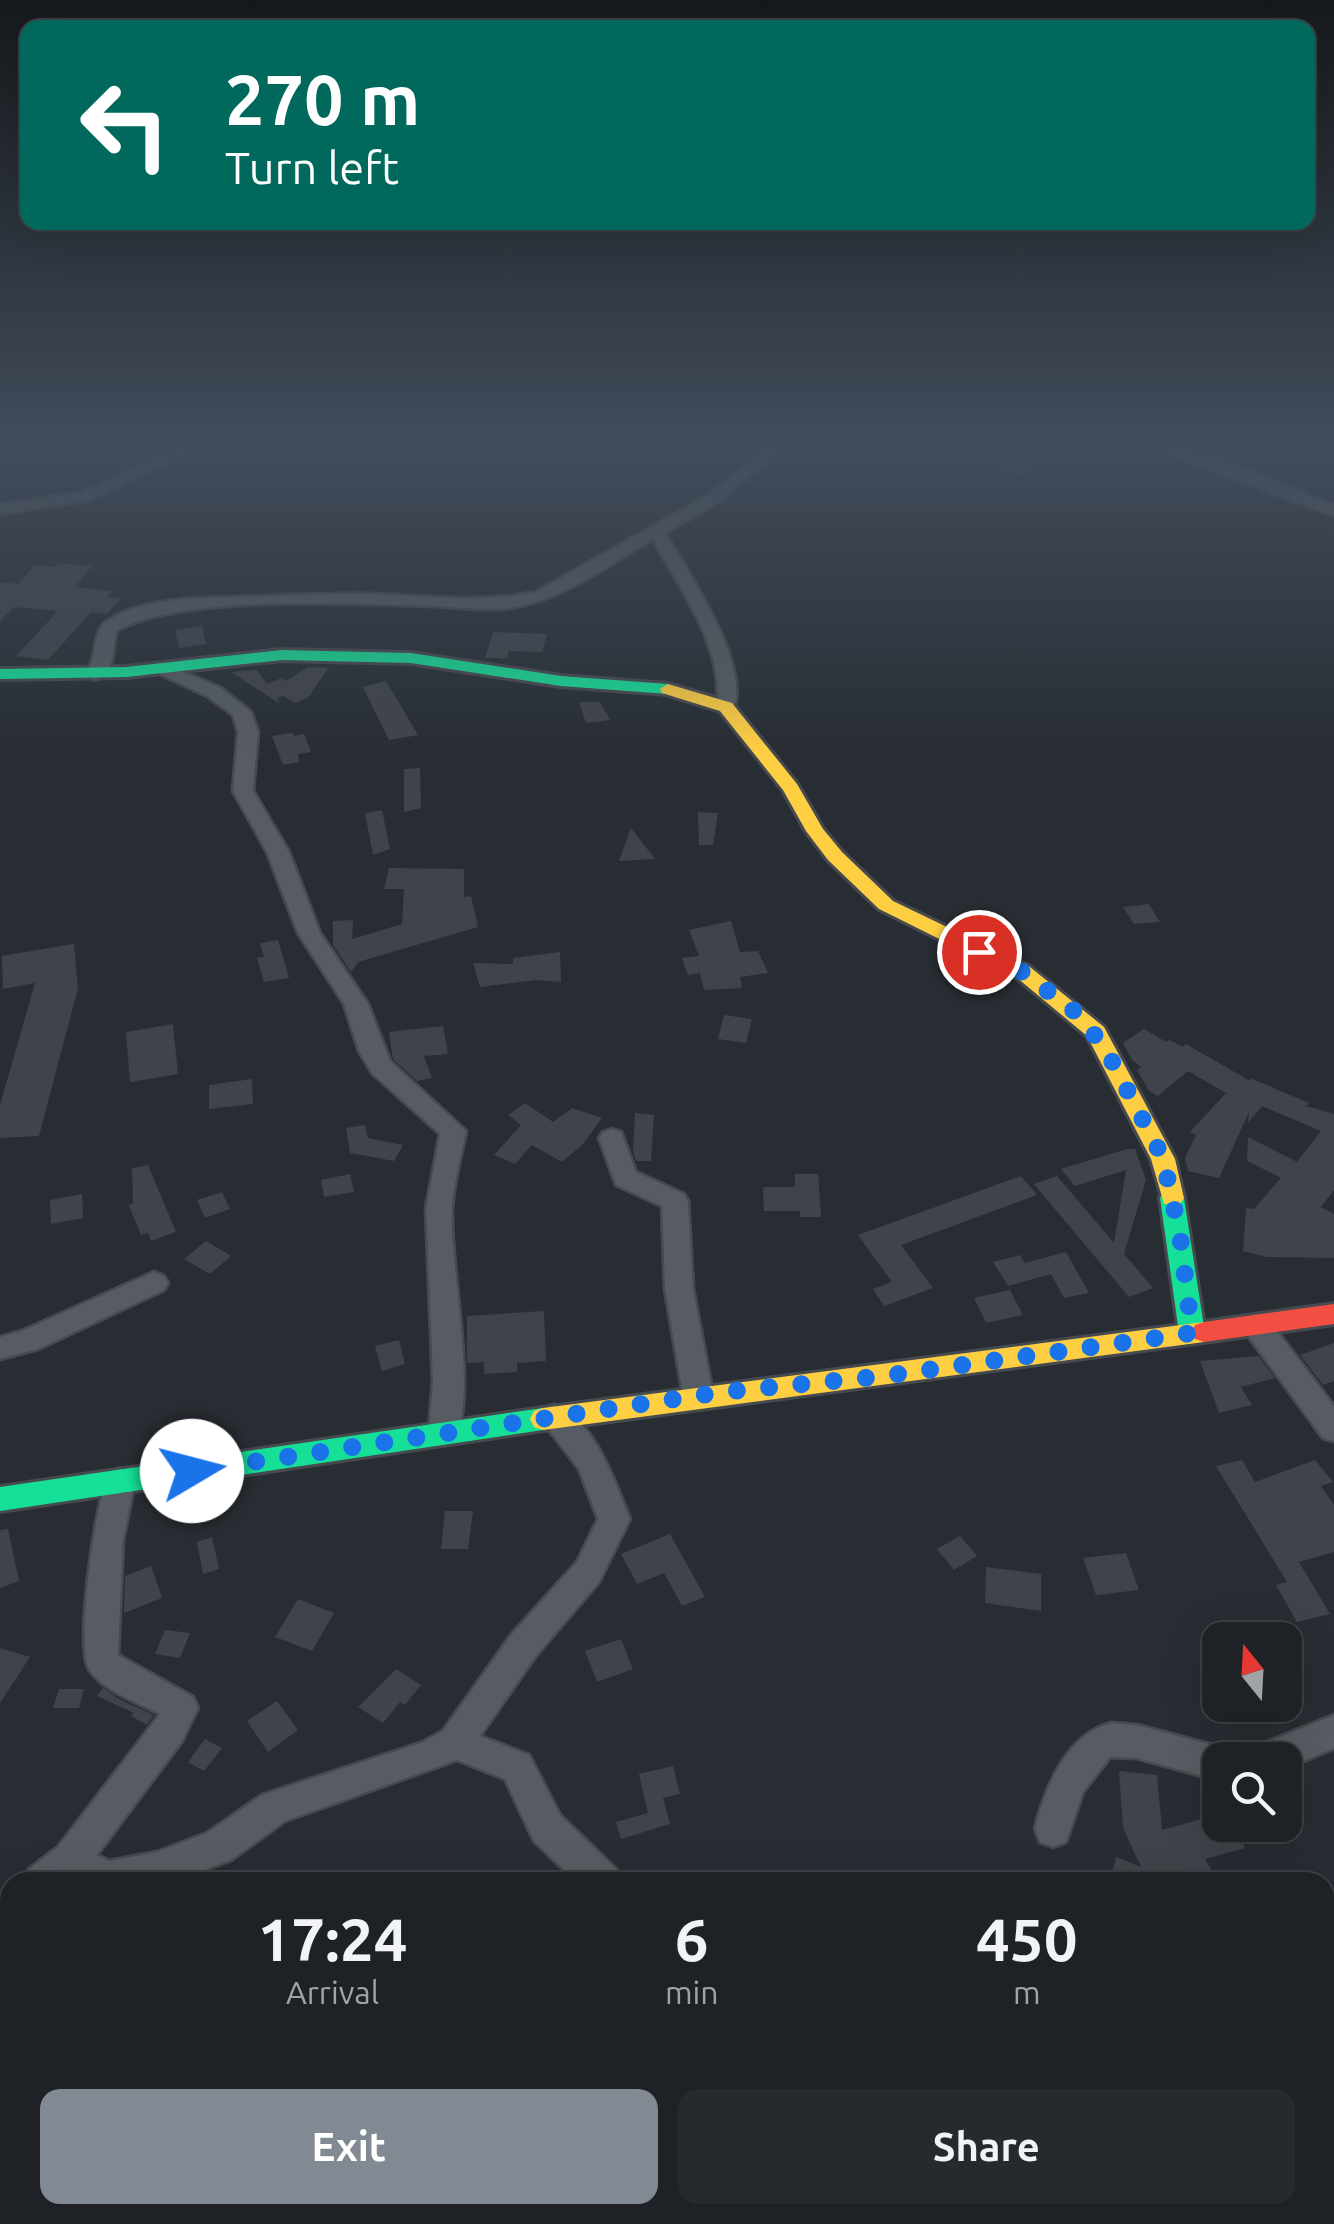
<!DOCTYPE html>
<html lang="en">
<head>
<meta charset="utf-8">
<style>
  body { margin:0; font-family:Ubuntu,sans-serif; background:#262a2e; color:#f1f3f6; height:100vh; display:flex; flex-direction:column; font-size:38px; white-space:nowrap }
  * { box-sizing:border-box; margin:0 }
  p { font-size:32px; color:#a1a4a7 }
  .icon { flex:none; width:55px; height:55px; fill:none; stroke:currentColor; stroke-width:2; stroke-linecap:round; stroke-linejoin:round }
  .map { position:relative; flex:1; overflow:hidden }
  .sheet { position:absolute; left:0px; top:1872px; width:1335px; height:352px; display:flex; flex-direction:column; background:#1e2226; border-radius:30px 30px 0 0; box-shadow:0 10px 40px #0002,0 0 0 2px #3c3f43 }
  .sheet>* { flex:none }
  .banner { position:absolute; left:20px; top:20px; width:1295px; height:210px; border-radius:20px; box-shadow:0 10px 40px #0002,0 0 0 2px #3c3f43; background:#00695c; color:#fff; overflow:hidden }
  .needle { width:65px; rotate:342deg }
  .tools { position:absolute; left:1202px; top:1622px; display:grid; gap:20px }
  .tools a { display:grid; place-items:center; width:100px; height:100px; border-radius:20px; background:#1e2226; box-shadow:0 10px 40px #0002,0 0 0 2px #3c3f43; font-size:50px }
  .pin { position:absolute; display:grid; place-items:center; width:85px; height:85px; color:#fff; margin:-42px; border:5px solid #fff; border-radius:50%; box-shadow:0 2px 10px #0007 }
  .me { position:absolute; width:110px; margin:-55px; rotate:82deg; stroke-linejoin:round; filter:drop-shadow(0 0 8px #0008) }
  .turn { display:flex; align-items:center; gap:35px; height:210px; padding:0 40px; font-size:45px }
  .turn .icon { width:130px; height:130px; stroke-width:2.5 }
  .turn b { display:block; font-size:70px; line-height:85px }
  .eta { display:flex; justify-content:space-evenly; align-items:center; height:170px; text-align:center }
  .eta b { font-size:60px; font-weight:600; line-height:70px }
  .action { display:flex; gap:20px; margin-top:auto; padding:20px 40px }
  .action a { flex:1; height:115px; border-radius:20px; background:#818992; color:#fff; font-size:40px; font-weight:600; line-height:115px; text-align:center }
  .action a+a { background:#262a2e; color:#f1f3f6 }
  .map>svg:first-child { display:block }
</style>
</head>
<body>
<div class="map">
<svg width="1334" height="2224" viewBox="0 0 1334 2224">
  <rect width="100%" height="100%" fill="#282d33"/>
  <g fill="#40444a">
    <path d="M978 443H1010L1034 472 1013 475Z"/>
    <path d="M57 563 92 566 75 587 113 591 107 597 121 598 107 614 91 612 48 660 16 656 58 611 14 607 0 621V582L18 584 35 565 54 567Z"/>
    <path d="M202 626 206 644 179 648 175 630Z"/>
    <path d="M493 632 547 634 542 652 509 651 507 658H485Z"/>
    <path d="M308 667 328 668 309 697 295 703 283 696 277 698 280 704 231 672 257 670 267 684 281 678 286 681Z"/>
    <path d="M386 681 418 735 389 740 363 687Z"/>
    <path d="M579 702H600L610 720 586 723Z"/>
    <path d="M293 733 294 736 304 734 311 752 298 754 299 762 283 765 272 736Z"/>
    <path d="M420 768 421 808 404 812V769Z"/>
    <path d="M382 810 390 849 373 855 365 813Z"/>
    <path d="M698 812 718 813 713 845H699Z"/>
    <path d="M631 828 655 859 619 861Z"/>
    <path d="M389 868 464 869V897L471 896 478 927 358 962 351 972 333 945V921L353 920 352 939 402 924 404 889H384Z"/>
    <path d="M1149 904 1160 922 1134 924 1123 907Z"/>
    <path d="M731 921 740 952 758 951 768 973 740 977 742 988 704 990 700 973 688 975 682 958 699 956 689 930Z"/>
    <path d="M278 940 289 978 264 982 257 958 264 957 260 943Z"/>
    <path d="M74 944 78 988 39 1136 0 1138V1105L35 983 3 989 2 956Z"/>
    <path d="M560 952 561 982 536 980 480 987 473 963 513 964V958Z"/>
    <path d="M724 1015 752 1019 746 1043 718 1039Z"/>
    <path d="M173 1024 178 1074 130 1082 126 1032Z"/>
    <path d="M443 1026 448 1054 424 1056 432 1078 417 1081 393 1059 389 1032Z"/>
    <path d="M1144 1029 1166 1042 1169 1040 1183 1047 1186 1044 1250 1081V1078L1309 1103 1306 1106 1334 1114V1190L1321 1207 1334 1214V1258L1267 1257 1243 1251 1246 1208 1254 1209 1281 1178 1247 1161 1248 1137 1297 1162 1321 1131 1262 1106 1248 1123 1249 1112 1219 1178 1188 1171 1185 1158 1196 1135 1190 1132 1226 1093 1188 1071 1158 1096 1149 1091 1137 1070 1141 1067 1132 1060 1123 1043Z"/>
    <path d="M252 1079 253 1104 209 1109V1085Z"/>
    <path d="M525 1103 553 1122 572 1108 602 1118 583 1144 562 1162 532 1145 515 1164 494 1155 521 1125 508 1115Z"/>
    <path d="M635 1113 654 1115 651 1161H636L633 1152Z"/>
    <path d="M365 1125 368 1138 403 1145 394 1161 350 1153 346 1128Z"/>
    <path d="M1127 1149H1135L1146 1180 1124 1254 1153 1288 1129 1297 1034 1184 1057 1176 1114 1243 1126 1170 1075 1186 1061 1169Z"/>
    <path d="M148 1165 176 1232 151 1241 148 1233 141 1235 129 1206 133 1203 132 1168Z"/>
    <path d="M350 1174 354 1192 324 1197 321 1180Z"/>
    <path d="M795 1174H818L821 1217H800V1211H764L763 1187H795Z"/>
    <path d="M1021 1176 1037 1195 901 1245 933 1288 884 1306 873 1289 892 1282 858 1235Z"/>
    <path d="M222 1192 230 1209 205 1218 197 1200Z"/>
    <path d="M82 1194 83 1218 51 1224 50 1200Z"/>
    <path d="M206 1241 231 1256 210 1274 184 1259Z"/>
    <path d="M1066 1252 1089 1293 1064 1298 1051 1274 1008 1286 993 1262 1020 1255 1025 1263Z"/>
    <path d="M1010 1290 1023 1315 986 1323 974 1298Z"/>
    <path d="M544 1311 546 1361 517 1363V1372L484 1374V1362L467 1363V1316Z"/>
    <path d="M399 1340 405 1364 382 1371 375 1346Z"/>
    <path d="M1334 1343V1381L1323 1385 1300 1355Z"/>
    <path d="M1258 1356 1275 1378 1241 1387 1252 1405 1219 1413 1200 1361Z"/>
    <path d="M1242 1460 1255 1482 1315 1460 1333 1482 1321 1486 1334 1505V1552L1299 1562 1330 1614 1297 1622 1276 1585 1287 1582 1216 1466Z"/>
    <path d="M445 1511H473L468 1549H441Z"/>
    <path d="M8 1529 19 1581 0 1588V1530Z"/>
    <path d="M670 1534 705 1597 682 1606 664 1573 637 1584 621 1554Z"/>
    <path d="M960 1536 977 1556 954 1570 937 1549Z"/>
    <path d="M212 1537 219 1569 203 1574 197 1542Z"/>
    <path d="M1126 1553 1139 1590 1096 1595 1083 1558Z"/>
    <path d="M151 1566 162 1598 124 1613 125 1576Z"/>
    <path d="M986 1567 1041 1574V1611L985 1603Z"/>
    <path d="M298 1599 334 1613 312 1651 275 1637Z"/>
    <path d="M165 1630 190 1633 180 1658 155 1654Z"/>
    <path d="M621 1639 633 1669 597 1682 585 1651Z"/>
    <path d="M0 1648 30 1657 0 1703Z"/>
    <path d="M396 1669 421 1685 405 1705 400 1702 383 1723 358 1707Z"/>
    <path d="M103 1688 119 1699 154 1715 147 1725 131 1716 134 1713 97 1696Z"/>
    <path d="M59 1689H84L79 1708H53Z"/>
    <path d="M277 1701 298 1730 268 1752 247 1721Z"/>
    <path d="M205 1739 222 1748 204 1771 188 1762Z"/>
    <path d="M673 1766 680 1794 663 1798 670 1824 621 1839 616 1822 648 1813 639 1774Z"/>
    <path d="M1119 1771 1157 1775 1162 1830 1220 1814V1825H1234L1245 1848 1205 1859 1218 1882H1134L1112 1873 1116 1857 1141 1867 1123 1828Z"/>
  </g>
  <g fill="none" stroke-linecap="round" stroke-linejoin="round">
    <defs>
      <g id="street">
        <path d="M191 443H209L90 500 0 514V504L80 493Z"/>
        <path d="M772 443H787L722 500 665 533C689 573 752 667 733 711L726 713 717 707C724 646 681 591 653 539 608 565 562 601 509 608 485 611 458 607 433 606 350 604 188 594 117 630 110 650 119 670 94 680L85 674C100 654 91 631 107 621 142 598 195 598 235 597 281 596 328 593 374 594 427 596 483 603 536 592L710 494Z"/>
        <path d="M1137 443C1199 443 1276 483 1334 505V516Z"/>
        <path d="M162 663 221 688 251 712 258 732 253 791 289 852 320 933 368 1004 390 1061 466 1131C461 1156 454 1182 452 1207 449 1265 478 1392 455 1439L444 1442 433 1439 429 1430 433 1381 426 1208 440 1134 372 1073 359 1051 344 1004 298 933 267 852 233 791 238 732 233 715 207 696 156 672V664Z"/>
        <path d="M612 1129 621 1132 636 1172 684 1194 688 1201 693 1289 713 1395 708 1403 698 1407 688 1403 683 1395 665 1289 662 1206 616 1185 599 1138 603 1132Z"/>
        <path d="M154 1272 164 1276 168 1283 164 1290 38 1349 0 1359V1337L22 1331Z"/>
        <path d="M1256 1314 1266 1317 1334 1406V1441L1323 1438 1246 1333 1242 1325 1246 1317Z"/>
        <path d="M554 1405C594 1418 615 1483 630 1519L599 1582 535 1657 480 1736 529 1755 560 1815 616 1869 621 1882H577L534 1841 505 1779 457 1760 285 1821 231 1860 172 1882H24L29 1869 58 1847 160 1714C139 1703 101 1690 89 1669 75 1644 96 1500 109 1472L120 1468 131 1472 135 1481 123 1540 118 1655 193 1697 198 1708 182 1741 97 1855 109 1861 157 1852 207 1833 262 1795 423 1742 443 1731 511 1635 577 1562 598 1519 579 1469 539 1417 544 1408Z"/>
        <path d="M1334 1715V1748L1285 1769V1760H1248L1253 1748Z"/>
        <path d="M1111 1723 1137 1725 1220 1747 1232 1752 1236 1760H1220V1781L1137 1758 1110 1757 1083 1792 1066 1842 1053 1847 1040 1842 1035 1829 1037 1820C1049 1780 1068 1735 1111 1723Z"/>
        <path d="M10 1888V1925L0 1930V1892Z"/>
        <path d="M80 2215H131L127 2224H76Z"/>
      </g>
      <g id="fast">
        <path d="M282 650 411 653 561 676 668 684 676 689 668 694 561 686 411 663 282 660 126 677 0 679V669L126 667Z"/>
        <path d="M1172 1189 1180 1192 1184 1198 1205 1333 1201 1340 1192 1343 1183 1340 1179 1333 1160 1198 1164 1192Z"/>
        <path d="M543 1408 552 1411 556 1419 552 1427 543 1430 0 1511V1487Z"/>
      </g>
      <g id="slow">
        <path d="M668 684 732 703 797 784 823 829 842 852 893 901 1030 967 1104 1027 1175 1159 1184 1198 1180 1204H1164L1151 1159 1087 1036 1016 977 879 909 828 860 806 831 783 790 720 711 662 693 660 689Z"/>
        <path d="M1204 1322 1213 1325 1217 1332 1213 1339 1204 1342 543 1430 534 1427 530 1419 534 1411 543 1408Z"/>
      </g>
      <path id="jam" d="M1334 1304V1324L1204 1342 1195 1339 1191 1332 1195 1325 1204 1322Z"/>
    </defs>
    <use href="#street" stroke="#46494e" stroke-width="5"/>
    <use href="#fast" stroke="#46494e" stroke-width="6"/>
    <use href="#slow" stroke="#46494e" stroke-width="6"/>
    <use href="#jam" stroke="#46494e" stroke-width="6"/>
    <use href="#street" fill="#575c62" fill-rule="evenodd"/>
    <use href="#fast" fill="#16e098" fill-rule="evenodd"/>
    <use href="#slow" fill="#ffcf43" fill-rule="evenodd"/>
    <use href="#jam" fill="#f24e42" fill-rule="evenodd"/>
  </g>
  <linearGradient id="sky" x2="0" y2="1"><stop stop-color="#16191c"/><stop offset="0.59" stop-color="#424c5b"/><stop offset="1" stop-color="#424c5b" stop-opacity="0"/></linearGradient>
  <rect width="1334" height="754" fill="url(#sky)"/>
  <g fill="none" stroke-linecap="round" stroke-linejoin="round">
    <path stroke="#1a73e8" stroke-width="18" stroke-dasharray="0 32.4" d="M192 1471 722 1392 884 1376 1192 1333 1180 1235 1163 1158 1104 1046 1074 1011 1023 972 979 952"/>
  </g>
</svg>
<div class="tools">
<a><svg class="needle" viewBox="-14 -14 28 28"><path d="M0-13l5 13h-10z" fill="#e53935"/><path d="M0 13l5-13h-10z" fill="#a1a4a7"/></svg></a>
<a><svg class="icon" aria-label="search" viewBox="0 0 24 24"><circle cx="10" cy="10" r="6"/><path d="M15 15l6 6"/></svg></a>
</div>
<div class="pin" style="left:979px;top:952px;background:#d93025"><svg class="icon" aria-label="arrive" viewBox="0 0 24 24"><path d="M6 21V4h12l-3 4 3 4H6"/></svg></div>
<svg class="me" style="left:192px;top:1471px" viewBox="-20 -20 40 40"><circle r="19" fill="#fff"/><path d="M0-13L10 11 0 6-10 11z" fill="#1a73e8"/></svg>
<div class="banner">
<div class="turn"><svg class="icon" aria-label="left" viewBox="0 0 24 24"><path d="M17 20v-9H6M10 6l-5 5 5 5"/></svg><div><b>270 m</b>Turn left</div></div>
</div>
<section class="sheet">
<div class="eta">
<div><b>17:24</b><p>Arrival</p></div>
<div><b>6</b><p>min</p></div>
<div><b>450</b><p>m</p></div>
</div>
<div class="action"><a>Exit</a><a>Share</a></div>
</section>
</div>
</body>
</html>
